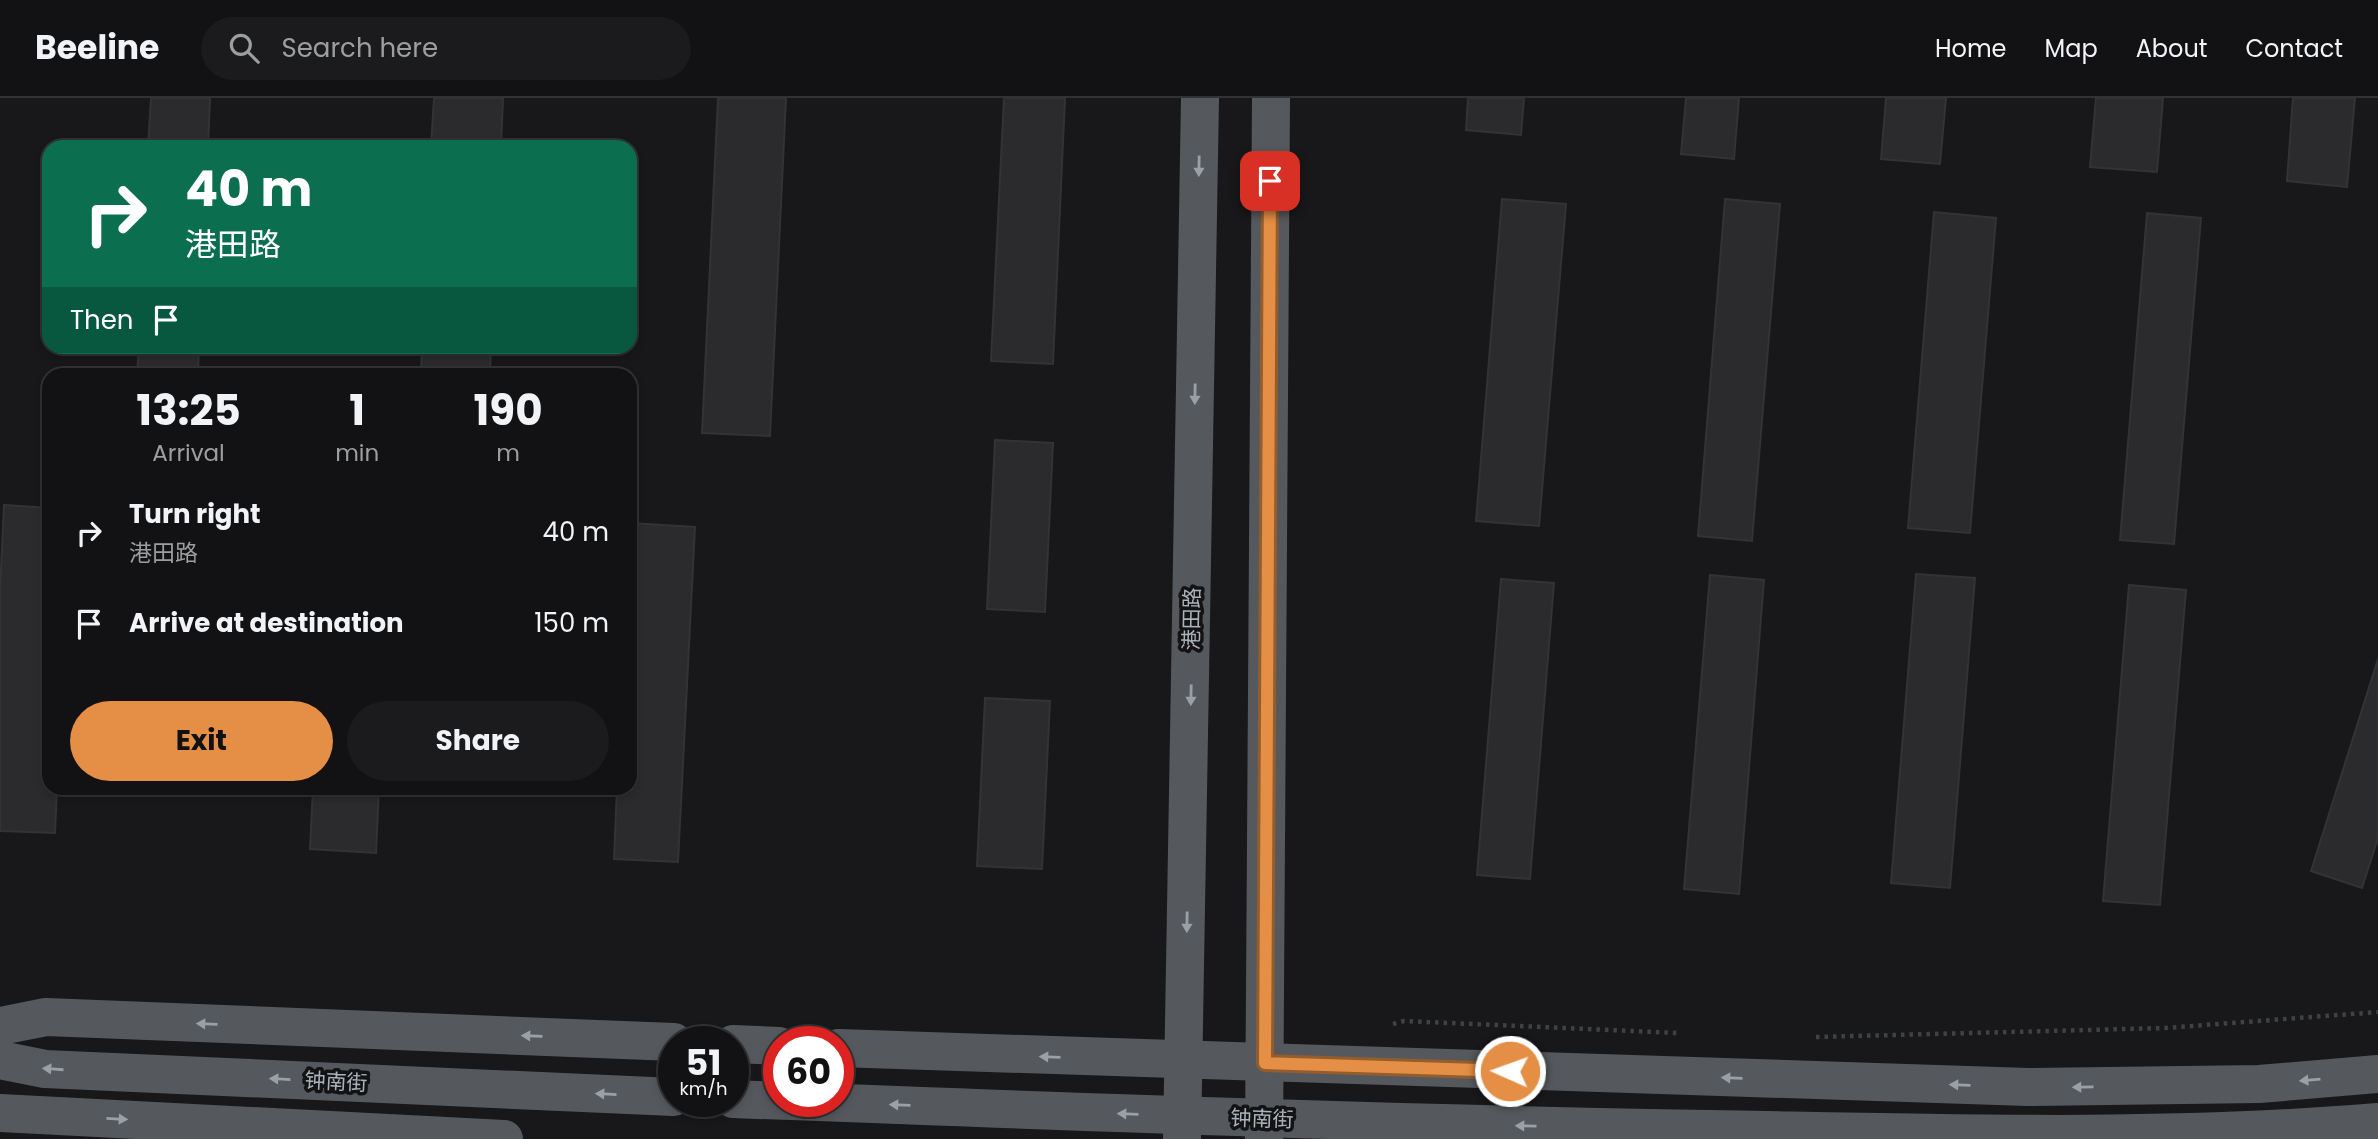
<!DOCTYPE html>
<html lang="en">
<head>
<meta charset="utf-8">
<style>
  body { margin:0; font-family:Poppins,"Noto Sans SC",sans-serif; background:#1b1b1d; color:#f1f3f6; height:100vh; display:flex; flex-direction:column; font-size:26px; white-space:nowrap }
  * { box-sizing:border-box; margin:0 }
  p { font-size:23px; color:#9c9ea0 }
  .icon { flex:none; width:38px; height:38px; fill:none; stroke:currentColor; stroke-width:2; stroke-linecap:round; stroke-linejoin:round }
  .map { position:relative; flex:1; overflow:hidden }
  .details { position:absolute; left:42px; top:270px; width:595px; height:427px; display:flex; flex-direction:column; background:#121214; border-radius:21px; box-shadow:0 4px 10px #0003,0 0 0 2px #313234 }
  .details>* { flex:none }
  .banner { position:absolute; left:42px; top:42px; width:595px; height:214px; border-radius:21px; box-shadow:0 4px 10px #0003,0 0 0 2px #313234; background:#0b6e4f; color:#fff; overflow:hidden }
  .speed { position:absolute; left:658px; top:928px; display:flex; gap:14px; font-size:35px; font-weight:700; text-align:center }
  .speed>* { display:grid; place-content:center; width:91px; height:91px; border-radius:50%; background:#121214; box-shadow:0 4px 10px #0003,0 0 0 2px #313234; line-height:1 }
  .speed small { font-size:18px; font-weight:400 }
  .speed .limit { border:10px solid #d22; background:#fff; color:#111 }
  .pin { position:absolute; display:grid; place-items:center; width:60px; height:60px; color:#fff; margin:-30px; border-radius:14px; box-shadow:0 4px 10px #0006 }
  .me { position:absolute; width:77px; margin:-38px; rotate:272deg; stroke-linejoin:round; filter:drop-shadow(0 0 5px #0008) }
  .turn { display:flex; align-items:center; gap:24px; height:147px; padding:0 28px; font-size:32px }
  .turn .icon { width:91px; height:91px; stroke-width:2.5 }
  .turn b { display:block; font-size:49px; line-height:60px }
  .then { display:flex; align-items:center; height:66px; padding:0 28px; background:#0003; gap:14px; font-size:26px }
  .eta { display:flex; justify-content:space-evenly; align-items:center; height:119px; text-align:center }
  .eta b { font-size:42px; font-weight:700; line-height:49px }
  .button { display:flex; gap:14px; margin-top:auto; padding:14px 28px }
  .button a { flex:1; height:80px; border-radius:42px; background:#e48f45; color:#111; font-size:28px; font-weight:700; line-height:80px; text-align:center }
  .button a+a { background:#1b1b1d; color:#f1f3f6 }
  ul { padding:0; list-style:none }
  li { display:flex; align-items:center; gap:21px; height:91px; padding:0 28px }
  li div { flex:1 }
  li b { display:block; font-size:26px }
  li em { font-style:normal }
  header { display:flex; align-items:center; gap:42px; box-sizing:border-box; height:98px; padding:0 35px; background:#121214; border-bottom:2px solid #313234 }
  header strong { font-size:33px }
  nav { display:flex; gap:38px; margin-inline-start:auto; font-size:24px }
  .search { width:490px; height:63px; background:#1b1b1d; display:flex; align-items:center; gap:18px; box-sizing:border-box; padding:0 24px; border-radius:38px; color:#9c9ea0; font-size:26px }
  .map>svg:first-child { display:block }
</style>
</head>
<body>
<header>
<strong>Beeline</strong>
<div class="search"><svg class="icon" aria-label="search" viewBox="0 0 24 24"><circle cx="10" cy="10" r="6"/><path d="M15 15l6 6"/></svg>Search here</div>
<nav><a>Home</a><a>Map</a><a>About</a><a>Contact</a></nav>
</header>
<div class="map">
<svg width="2378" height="1041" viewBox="0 0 2378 1041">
  <rect width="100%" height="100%" fill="#18181a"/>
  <g fill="#2b2b2e" stroke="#323336" stroke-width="2">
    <path d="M151 0H210L208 49H148Z"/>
    <path d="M434 0H503L501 49H431Z"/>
    <path d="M718 0H786L770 338 702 335Z"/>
    <path d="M1004 0H1065L1053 266 991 263Z"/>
    <path d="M1468 0H1524L1521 37 1466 32Z"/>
    <path d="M1686 0H1739L1734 61 1681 56Z"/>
    <path d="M1886 0H1946L1940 66 1881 61Z"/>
    <path d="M2096 0H2163L2157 74 2090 69Z"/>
    <path d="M2293 0H2355L2347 89 2287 83Z"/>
    <path d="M1502 101 1566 106 1539 428 1476 423Z"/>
    <path d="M1725 101 1780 106 1752 443 1698 438Z"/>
    <path d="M1934 114 1996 120 1970 435 1908 430Z"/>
    <path d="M2147 115 2201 120 2174 446 2120 442Z"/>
    <path d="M139 248H199L198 276H137Z"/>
    <path d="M422 248H491L490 276H421Z"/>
    <path d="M995 342 1053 345 1045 514 987 511Z"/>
    <path d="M4 407 49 410V690H57L55 735 0 733V492Z"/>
    <path d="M630 425 695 429 678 764 614 761 617 690H630Z"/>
    <path d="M1916 476 1975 480 1950 790 1891 785Z"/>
    <path d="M1710 477 1764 482 1739 796 1684 791Z"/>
    <path d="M1501 481 1554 485 1530 781 1477 777Z"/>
    <path d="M2129 487 2186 492 2160 807 2103 803Z"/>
    <path d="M2378 561V740L2362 790 2311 773Z"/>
    <path d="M985 600 1050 603 1042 771 977 768Z"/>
    <path d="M313 690H379L376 755 310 751Z"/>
  </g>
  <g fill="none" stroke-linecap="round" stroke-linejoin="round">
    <g stroke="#3f4245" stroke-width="4.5" stroke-dasharray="3.5 5" stroke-linecap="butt">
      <path d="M1393 926 1404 923 1678 935"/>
      <path d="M1816 939 2165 930 2378 914"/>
    </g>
    <g stroke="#55595d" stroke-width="38">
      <path d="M0 928 46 919 674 944"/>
      <path d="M733 946 779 948"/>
      <path d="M838 950 2028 989 2259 986 2378 976"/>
      <path d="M0 962 45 971 674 999"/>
      <path d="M0 1015 504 1041"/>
      <path d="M1182 1041 1200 0"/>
      <path d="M1264 1041 1271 0"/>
    </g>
    <path stroke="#55595d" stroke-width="38" d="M733 1001C1078 1014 1422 1027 1767 1032 1970 1036 2175 1041 2378 1024"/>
  </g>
  <defs><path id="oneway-solid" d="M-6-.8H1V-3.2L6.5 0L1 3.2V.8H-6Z" transform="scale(1.75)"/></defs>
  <g fill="#9aa0a6">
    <use href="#oneway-solid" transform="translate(1199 68) rotate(91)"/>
    <use href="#oneway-solid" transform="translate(1195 296) rotate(91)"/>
    <use href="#oneway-solid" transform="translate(1191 597) rotate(91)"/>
    <use href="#oneway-solid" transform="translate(1187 824) rotate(91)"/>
    <use href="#oneway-solid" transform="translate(207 926) rotate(-178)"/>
    <use href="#oneway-solid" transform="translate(532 938) rotate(-178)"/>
    <use href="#oneway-solid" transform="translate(1050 959) rotate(-178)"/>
    <use href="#oneway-solid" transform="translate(53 971) rotate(-176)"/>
    <use href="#oneway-solid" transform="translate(1732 980) rotate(-178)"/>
    <use href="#oneway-solid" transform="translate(280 981) rotate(-177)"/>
    <use href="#oneway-solid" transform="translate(2310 982) rotate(175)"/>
    <use href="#oneway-solid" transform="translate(1960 987) rotate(-178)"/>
    <use href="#oneway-solid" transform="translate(2083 989) rotate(179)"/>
    <use href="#oneway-solid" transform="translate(606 996) rotate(-177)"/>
    <use href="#oneway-solid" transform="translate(900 1007) rotate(-178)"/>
    <use href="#oneway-solid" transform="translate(1128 1016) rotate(-178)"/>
    <use href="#oneway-solid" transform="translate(117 1021) rotate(3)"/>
    <use href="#oneway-solid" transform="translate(1526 1028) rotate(-179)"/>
  </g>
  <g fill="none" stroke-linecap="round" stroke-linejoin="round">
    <defs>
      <path id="route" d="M1270 83 1265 965 1510 973"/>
    </defs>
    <use href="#route" stroke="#945d2d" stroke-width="18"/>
    <use href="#route" stroke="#e48f45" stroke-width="12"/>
  </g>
  <g text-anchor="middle" stroke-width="7" stroke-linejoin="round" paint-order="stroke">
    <g font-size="21" fill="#abb2b8" stroke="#131315">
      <text transform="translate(1192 521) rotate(-89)" y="7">港田路</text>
      <text transform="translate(336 984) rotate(3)" y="7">钟南街</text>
      <text transform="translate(1262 1021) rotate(2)" y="7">钟南街</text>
    </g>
  </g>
</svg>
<div class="speed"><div>51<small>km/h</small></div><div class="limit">60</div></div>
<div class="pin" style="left:1270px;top:83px;background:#d93025"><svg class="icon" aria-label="arrive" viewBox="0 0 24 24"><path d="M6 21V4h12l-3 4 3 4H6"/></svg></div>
<svg class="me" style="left:1510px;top:973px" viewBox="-20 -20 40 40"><circle r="17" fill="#e48f45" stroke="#fff" stroke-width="3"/><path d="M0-11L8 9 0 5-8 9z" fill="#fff"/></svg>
<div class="banner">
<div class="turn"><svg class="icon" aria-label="right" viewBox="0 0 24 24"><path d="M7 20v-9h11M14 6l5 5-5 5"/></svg><div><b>40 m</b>港田路</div></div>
<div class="then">Then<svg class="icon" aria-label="arrive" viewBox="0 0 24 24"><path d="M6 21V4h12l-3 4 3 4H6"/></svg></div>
</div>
<section class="details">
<div class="eta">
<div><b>13:25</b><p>Arrival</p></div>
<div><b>1</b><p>min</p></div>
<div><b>190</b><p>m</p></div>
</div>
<ul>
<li><svg class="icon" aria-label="right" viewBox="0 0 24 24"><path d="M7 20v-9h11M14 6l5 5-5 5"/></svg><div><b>Turn right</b><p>港田路</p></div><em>40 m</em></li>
<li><svg class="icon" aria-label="arrive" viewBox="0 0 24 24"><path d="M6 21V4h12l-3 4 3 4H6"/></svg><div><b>Arrive at destination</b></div><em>150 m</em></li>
</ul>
<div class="button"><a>Exit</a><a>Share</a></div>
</section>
</div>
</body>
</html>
